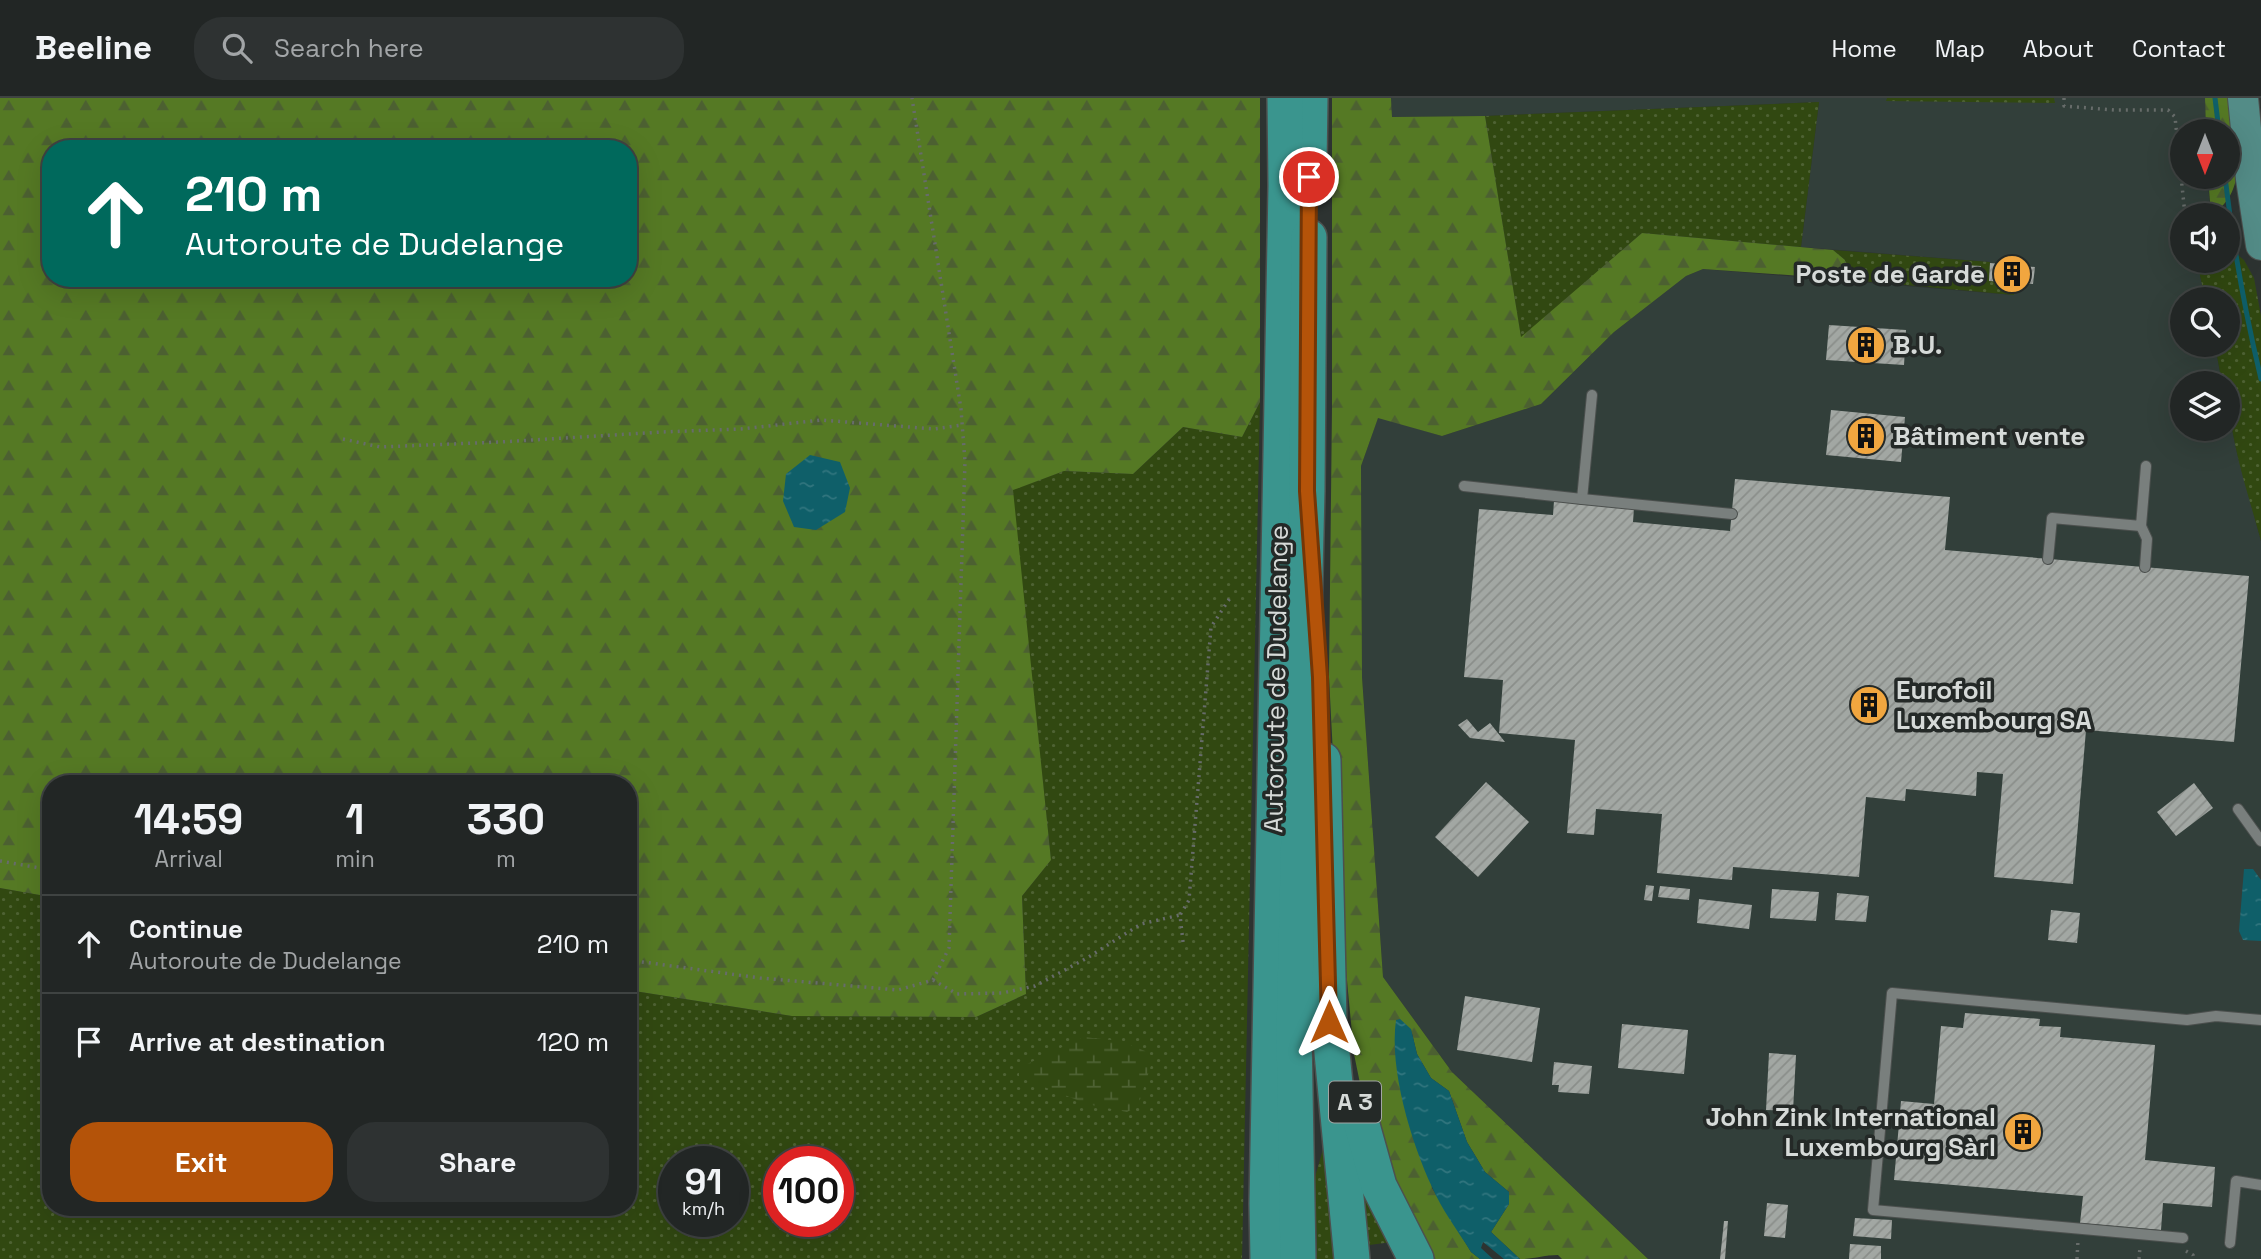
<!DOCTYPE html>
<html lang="en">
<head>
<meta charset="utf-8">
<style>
  body { margin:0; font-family:"Space Grotesk",sans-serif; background:#2e3232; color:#f1f3f6; height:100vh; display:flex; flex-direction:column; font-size:26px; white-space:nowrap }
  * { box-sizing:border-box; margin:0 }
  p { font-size:23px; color:#a2a5a7 }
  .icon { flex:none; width:38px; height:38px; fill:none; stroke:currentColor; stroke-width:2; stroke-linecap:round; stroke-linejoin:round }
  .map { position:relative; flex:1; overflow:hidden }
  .sheet { position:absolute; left:42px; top:677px; width:595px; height:441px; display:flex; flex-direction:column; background:#222625; border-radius:28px; box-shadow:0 7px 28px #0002,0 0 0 2px #3f4342 }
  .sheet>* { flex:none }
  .hud { position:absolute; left:42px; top:42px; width:595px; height:147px; border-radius:28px; box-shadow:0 7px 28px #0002,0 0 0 2px #3f4342; background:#00695c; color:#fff; overflow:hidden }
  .needle { width:46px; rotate:180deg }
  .controls { position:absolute; left:2170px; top:21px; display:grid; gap:14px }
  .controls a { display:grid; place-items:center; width:70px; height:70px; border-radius:50%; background:#222625; box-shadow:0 7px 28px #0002,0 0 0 2px #3f4342; font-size:35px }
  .speed { position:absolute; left:658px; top:1048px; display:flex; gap:14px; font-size:35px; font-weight:700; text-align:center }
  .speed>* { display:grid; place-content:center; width:91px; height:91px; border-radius:50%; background:#222625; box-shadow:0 7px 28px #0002,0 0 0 2px #3f4342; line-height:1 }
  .speed small { font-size:18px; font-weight:400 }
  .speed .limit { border:10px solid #d22; background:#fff; color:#111 }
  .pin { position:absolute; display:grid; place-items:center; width:60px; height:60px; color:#fff; margin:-30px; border:4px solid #fff; border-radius:50%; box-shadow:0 2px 7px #0007 }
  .me { position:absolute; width:77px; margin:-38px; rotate:0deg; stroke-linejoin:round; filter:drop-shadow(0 0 5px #0008) }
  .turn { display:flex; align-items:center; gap:24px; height:147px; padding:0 28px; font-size:32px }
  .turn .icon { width:91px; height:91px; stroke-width:2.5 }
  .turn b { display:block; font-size:49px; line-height:60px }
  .eta { display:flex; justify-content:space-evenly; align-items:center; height:119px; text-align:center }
  .eta b { font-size:42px; font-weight:700; line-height:49px }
  .button { display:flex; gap:14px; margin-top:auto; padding:14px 28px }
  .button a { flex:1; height:80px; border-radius:28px; background:#b45309; color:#fff; font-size:28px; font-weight:700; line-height:80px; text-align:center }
  .button a+a { background:#2e3232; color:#f1f3f6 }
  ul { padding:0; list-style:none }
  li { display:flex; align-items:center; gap:21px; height:98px; padding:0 28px; border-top:2px solid #3f4342 }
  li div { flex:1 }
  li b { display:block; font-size:26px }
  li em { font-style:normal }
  header { display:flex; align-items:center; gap:42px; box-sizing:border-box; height:98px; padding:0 35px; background:#222625; border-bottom:2px solid #3f4342 }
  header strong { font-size:33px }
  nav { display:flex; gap:38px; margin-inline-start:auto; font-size:24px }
  .search { width:490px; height:63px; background:#2e3232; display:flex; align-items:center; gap:18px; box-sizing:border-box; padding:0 24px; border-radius:28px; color:#a2a5a7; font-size:26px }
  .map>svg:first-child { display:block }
</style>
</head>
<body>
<header>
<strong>Beeline</strong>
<div class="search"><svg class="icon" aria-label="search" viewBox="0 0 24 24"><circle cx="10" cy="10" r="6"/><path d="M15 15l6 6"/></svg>Search here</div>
<nav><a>Home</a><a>Map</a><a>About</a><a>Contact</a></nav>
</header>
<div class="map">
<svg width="2261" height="1161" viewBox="0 0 2261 1161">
  <defs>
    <pattern id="grass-dots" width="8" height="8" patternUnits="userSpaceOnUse" patternTransform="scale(1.75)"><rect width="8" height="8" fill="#314811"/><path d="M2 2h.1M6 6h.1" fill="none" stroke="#4e6233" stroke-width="1.8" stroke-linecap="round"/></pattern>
    <pattern id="forest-firs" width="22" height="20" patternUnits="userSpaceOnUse" patternTransform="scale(1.75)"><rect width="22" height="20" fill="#557924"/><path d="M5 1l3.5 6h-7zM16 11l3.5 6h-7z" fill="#4c6031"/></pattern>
    <pattern id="wetland-marsh" width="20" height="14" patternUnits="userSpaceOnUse" patternTransform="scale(1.75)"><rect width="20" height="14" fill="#314811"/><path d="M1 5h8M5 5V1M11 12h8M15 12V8" fill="none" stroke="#4e6233"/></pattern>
    <pattern id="water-ripples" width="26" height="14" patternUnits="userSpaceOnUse" patternTransform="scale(1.75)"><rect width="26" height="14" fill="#0f5f69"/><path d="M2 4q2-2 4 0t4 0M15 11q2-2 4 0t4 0" fill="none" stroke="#31757e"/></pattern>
    <pattern id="building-hatch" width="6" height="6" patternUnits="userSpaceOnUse" patternTransform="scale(1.75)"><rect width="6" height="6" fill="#a2a7a3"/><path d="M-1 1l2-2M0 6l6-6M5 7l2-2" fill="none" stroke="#8a8e8a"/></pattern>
  </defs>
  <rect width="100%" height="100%" fill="#2d3331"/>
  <path fill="#323f3a" d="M1391 0H2205L2206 33H2182V79H2208L2210 117H2182V163H2197L2205 201H2182V247H2215L2222 285H2182V331H2228V311L2237 355 2261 443V1161H1648L1452 974 1383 879 1362 579 1361 368 1378 319 1442 338 1541 306 1614 234 1686 178 1703 171 2013 197 2014 185 1989 183 1990 164 1801 149 1819 4 1485 18 1392 19Z"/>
  <g fill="url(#grass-dots)" fill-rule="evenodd">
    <path d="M1887 0H2054L2055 5 1886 3Z"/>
    <path d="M1819 4 1801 149 1642 135 1521 240 1485 18Z"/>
    <path d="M2228 149 2244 162 2254 180 2261 218V443C2247 391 2228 339 2228 285H2222L2215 247H2228V201H2205L2197 163H2228Z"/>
    <path d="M1833 152 1990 164 1989 183 2015 185 2014 197 1829 180 1844 172 1845 162Z"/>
    <path d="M1260 304 1242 1161H0V790L51 799V1110H628V892L792 918 976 919 1026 896 1022 798 1051 762 1012 392 1064 373 1133 376 1183 329 1242 339ZM674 1064H733V1124H674ZM779 1064H838V1124H779Z"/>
    <path d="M1328 1034 1340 1161H1317L1315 1079Z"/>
    <path d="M1360 1062 1392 1144 1362 1148Z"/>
  </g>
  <g fill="url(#forest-firs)" fill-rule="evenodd">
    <path d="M0 0H1260V304L1242 339 1183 329 1133 376 1064 373 1013 392 1051 762 1022 798 1026 896 976 919 792 918 628 892V686H51V799L0 790ZM51 51H628V180H51Z"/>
    <path d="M1332 0H1391L1392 19 1485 18 1521 239 1642 135 1833 152 1845 162 1844 172 1829 180 1703 171 1686 178 1614 234 1541 306 1442 338 1378 320 1361 368 1362 579 1383 879 1452 974 1648 1161H1562L1558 1157C1544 1157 1534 1161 1520 1161L1491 1134 1509 1106V1094L1485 1074 1467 1044 1449 993 1431 980 1417 956 1411 931 1432 1090 1471 1154 1480 1161H1434L1397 1102 1369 1029 1354 956 1342 830 1329 579 1332 310Z"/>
    <path d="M2205 0H2231C2235 41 2252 92 2211 117L2208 79H2228V33H2206Z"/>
  </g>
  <path fill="url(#wetland-marsh)" d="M1083 939 1121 943 1145 953 1152 964 1138 1008 1127 1014 1087 1006 1019 979V970Z"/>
  <g fill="url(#water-ripples)">
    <path d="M810 357 840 364 850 390 845 414 816 432 794 429 783 403 786 376Z"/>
    <path d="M2244 771H2253L2261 782V843L2243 842 2239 833Z"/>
    <path d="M1400 921 1411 931 1417 956 1431 980 1449 993 1467 1044 1485 1074 1509 1094V1106L1491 1134 1520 1161H1504L1483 1144 1481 1150 1493 1161H1480L1471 1154C1458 1133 1442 1112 1432 1089 1411 1044 1389 971 1396 922Z"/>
  </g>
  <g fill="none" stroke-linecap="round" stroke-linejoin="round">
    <g stroke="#0f5f69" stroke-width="5">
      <path d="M2215 0 2219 33"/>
      <path d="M2225 79C2233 147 2245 214 2261 281"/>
    </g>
  </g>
  <g fill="url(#building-hatch)">
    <path d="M1990 165 2035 169 2033 186 1989 183Z"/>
    <path d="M1963 167 1981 168 1980 182 1962 180Z"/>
    <path d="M1829 227 1906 232 1904 267 1826 262Z"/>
    <path d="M1831 312 1905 319 1901 364 1826 357Z"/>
    <path d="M1735 381 1950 399 1945 452 2249 478 2234 644 2086 632 2073 786 1994 779 2003 676 1977 674 1976 698 1906 691 1905 703 1866 699 1859 779 1733 769 1732 782 1657 775 1662 716 1596 711 1594 737 1567 735 1575 642 1499 635 1503 582 1464 579 1479 411 1553 417 1554 403 1634 410 1633 424 1730 433Z"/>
    <path d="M1467 621 1478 634 1490 625 1505 644 1470 640 1458 627Z"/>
    <path d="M1486 684 1529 724 1478 779 1435 739Z"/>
    <path d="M2194 685 2213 710 2176 738 2157 714Z"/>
    <path d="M1646 787 1654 788 1652 803 1644 802Z"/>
    <path d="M1660 788 1690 791 1689 802 1658 799Z"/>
    <path d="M1772 791 1819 794 1816 823 1770 820Z"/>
    <path d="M1837 795 1869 798 1866 824 1835 822Z"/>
    <path d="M1699 801 1752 807 1749 831 1697 825Z"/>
    <path d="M2051 812 2080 815 2077 845 2048 842Z"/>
    <path d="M1465 898 1540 910 1532 964 1457 952Z"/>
    <path d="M1965 915 2040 921 2039 928 2061 929 2060 939 2155 947 2145 1062 2215 1069 2212 1109 2163 1105 2161 1132 2080 1125 2083 1098 1894 1082 1901 1003 1934 1006 1941 928 1963 930Z"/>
    <path d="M1622 926 1688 932 1684 976 1618 970Z"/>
    <path d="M1769 955 1796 957 1793 1013 1766 1012Z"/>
    <path d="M1554 964 1592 968 1589 996 1558 994 1559 987H1552Z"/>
    <path d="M1767 1105 1788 1107 1785 1140 1764 1138Z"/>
    <path d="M1855 1120 1892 1122 1891 1141 1853 1138Z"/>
    <path d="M1724 1123H1728L1725 1161H1720Z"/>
    <path d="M1850 1146 1881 1148V1161H1849Z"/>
  </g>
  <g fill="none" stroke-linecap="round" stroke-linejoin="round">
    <defs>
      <g id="lane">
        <path d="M1464 388 1582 401 1592 297"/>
        <path d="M1582 401 1732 416"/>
        <path d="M2141 428 2147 441 2145 469"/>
        <path d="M2048 461 2052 420 2141 428 2146 368"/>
        <path d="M2238 711 2261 743"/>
        <path d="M2183 1140 1873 1112 1892 895 2187 922 2216 918 2261 922"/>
        <path d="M2230 1145 2236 1083 2261 1087"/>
      </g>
      <path id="primary" d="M2243 0 2251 81 2261 147"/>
      <g id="highway">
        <path d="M1309 66 1310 0"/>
        <path d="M1323 662 1329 924 1352 1161"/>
        <path d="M1355 1002 1379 1088 1416 1161"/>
        <path d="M1268 1161 1267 1106 1286 88 1285 0"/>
        <path d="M1298 1161 1294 935 1307 393 1309 139"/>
      </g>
    </defs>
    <use href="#lane" stroke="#4c504e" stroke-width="12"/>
    <use href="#primary" stroke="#4c504e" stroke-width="32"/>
    <use href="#highway" stroke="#4c504e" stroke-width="38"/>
    <g stroke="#676c6a" stroke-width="3.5" stroke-dasharray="2 5" stroke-linecap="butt">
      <path d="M2064 0V8L2114 12H2168L2175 19 2185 117"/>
      <path d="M343 341 380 349 500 344 662 334 741 331 821 322 934 331 962 327"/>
      <path d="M0 763 51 772"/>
      <path d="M1183 844 1180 817 1189 802 1211 529 1232 497"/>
      <path d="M628 862 760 880 898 892 933 882 949 850 965 364 961 311 912 0"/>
      <path d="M933 882 957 896 1002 895 1035 888 1087 860 1141 826 1180 817"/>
      <path d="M2186 1153 2193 1157 2194 1161"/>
      <path d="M2077 1161 2078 1142"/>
      <path d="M2139 1161 2140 1149"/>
    </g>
    <use href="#lane" stroke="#797f7d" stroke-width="10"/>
    <use href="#primary" stroke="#538c87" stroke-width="30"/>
    <use href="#highway" stroke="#3a958e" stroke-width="35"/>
  </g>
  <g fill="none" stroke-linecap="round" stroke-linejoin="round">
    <defs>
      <path id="route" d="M1309 79 1307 393 1320 579 1329 924"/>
    </defs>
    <use href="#route" stroke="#753606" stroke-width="18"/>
    <use href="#route" stroke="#b45309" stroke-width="12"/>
  </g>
  <defs>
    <symbol id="building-disc" viewBox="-11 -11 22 22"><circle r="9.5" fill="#f1a63f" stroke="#242927"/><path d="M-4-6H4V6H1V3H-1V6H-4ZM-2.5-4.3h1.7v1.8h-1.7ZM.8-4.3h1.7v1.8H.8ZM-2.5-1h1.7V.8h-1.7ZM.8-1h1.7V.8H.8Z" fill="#111"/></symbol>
  </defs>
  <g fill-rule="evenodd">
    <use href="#building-disc" x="1990" y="154" width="44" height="44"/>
    <use href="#building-disc" x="1844" y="225" width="44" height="44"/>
    <use href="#building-disc" x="1844" y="316" width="44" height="44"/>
    <use href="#building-disc" x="1847" y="585" width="44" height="44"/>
    <use href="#building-disc" x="2001" y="1012" width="44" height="44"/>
  </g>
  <g text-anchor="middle" stroke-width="7" stroke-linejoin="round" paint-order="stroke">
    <rect fill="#242927" stroke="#a1a5a3" stroke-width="2" x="1329" y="983.5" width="52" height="41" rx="5"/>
    <g font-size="24" font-weight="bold" fill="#d6dad8">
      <text x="1355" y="1012">A 3</text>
    </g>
    <g font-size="26" font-weight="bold" fill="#d6dad8" stroke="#242927" text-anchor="start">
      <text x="1985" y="185" text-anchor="end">Poste de Garde</text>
      <text x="1893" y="256">B.U.</text>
      <text x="1893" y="347">Bâtiment vente</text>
      <text x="1896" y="601">Eurofoil<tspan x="1896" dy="30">Luxembourg SA</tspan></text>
      <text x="1996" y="1028" text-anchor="end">John Zink International<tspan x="1996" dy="30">Luxembourg Sàrl</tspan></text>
    </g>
    <g font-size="26" fill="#d6dad8" stroke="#242927">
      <text transform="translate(1276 581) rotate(-89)" y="9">Autoroute de Dudelange</text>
    </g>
  </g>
</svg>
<div class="controls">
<a><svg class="needle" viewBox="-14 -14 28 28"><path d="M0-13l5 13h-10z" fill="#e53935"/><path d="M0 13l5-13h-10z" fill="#a2a5a7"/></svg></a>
<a><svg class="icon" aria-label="sound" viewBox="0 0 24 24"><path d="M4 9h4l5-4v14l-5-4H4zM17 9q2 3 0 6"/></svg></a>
<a><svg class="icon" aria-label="search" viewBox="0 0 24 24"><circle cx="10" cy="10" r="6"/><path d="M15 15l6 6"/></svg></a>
<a><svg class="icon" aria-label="layers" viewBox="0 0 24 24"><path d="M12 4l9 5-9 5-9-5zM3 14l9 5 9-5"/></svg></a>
</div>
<div class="speed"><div>91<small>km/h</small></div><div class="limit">100</div></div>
<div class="pin" style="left:1309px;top:79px;background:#d93025"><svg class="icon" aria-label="arrive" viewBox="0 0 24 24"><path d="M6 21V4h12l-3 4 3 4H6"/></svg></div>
<svg class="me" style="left:1329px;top:924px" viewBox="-20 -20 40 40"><path d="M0-17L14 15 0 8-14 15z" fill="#b45309" stroke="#fff" stroke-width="4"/></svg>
<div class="hud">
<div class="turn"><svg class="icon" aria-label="ahead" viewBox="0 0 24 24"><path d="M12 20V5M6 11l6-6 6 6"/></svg><div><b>210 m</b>Autoroute de Dudelange</div></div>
</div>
<section class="sheet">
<div class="eta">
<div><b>14:59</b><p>Arrival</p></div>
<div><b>1</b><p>min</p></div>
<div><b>330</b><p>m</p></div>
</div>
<ul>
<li><svg class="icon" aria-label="ahead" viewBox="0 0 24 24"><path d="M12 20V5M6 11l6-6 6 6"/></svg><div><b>Continue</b><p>Autoroute de Dudelange</p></div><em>210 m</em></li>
<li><svg class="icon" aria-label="arrive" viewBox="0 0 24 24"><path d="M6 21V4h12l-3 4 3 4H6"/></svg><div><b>Arrive at destination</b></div><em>120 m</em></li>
</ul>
<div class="button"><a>Exit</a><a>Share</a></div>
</section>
</div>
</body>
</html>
